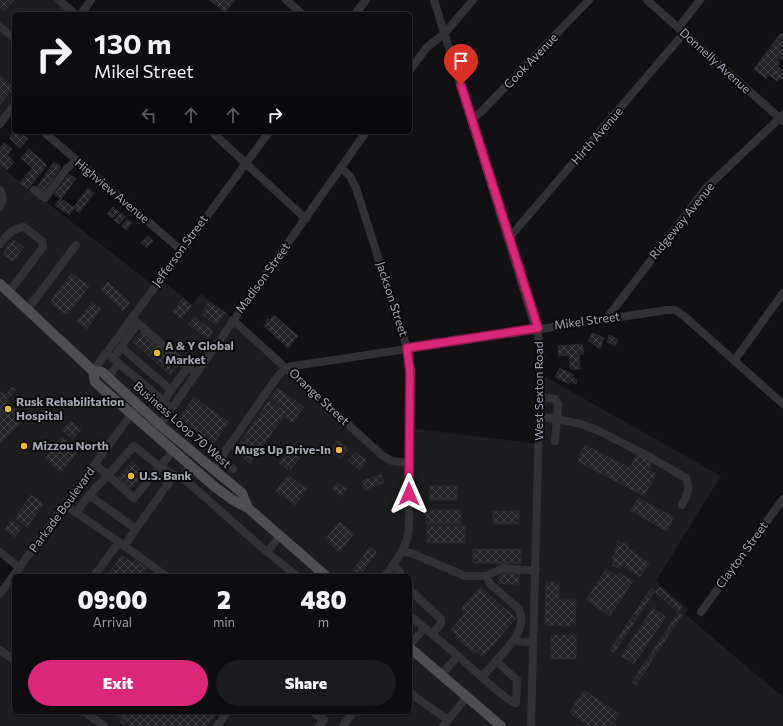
<!DOCTYPE html>
<html lang="en">
<head>
<meta charset="utf-8">
<style>
  body { margin:0; font-family:Commissioner,sans-serif; background:#1b1a1c; color:#f1f3f6; height:100vh; display:flex; flex-direction:column; font-size:15px; white-space:nowrap }
  * { box-sizing:border-box; margin:0 }
  p { font-size:13px; color:#9a9b9e }
  .icon { flex:none; width:22px; height:22px; fill:none; stroke:currentColor; stroke-width:2; stroke-linecap:round; stroke-linejoin:round }
  .map { position:relative; flex:1; overflow:hidden }
  .side { position:absolute; left:12px; top:574px; width:400px; height:140px; display:flex; flex-direction:column; background:#0d0c0e; border-radius:6px; box-shadow:0 1px 3px #0004,0 0 0 1px #2d2c2e }
  .side>* { flex:none }
  .top-card { position:absolute; left:12px; top:12px; width:400px; height:122px; border-radius:6px; box-shadow:0 1px 3px #0004,0 0 0 1px #2d2c2e; background:#0d0c0e; color:#f1f3f6; overflow:hidden }
  .pin { position:absolute; display:grid; place-items:center; width:34px; height:34px; color:#fff; margin:-41px -17px; border-radius:50% 50% 50% 0; rotate:-45deg; box-shadow:0 0 4px #0007 }
  .pin .icon { rotate:45deg }
  .me { position:absolute; width:44px; margin:-22px; rotate:0deg; stroke-linejoin:round; filter:drop-shadow(0 0 3px #0008) }
  .turn { display:flex; align-items:center; gap:14px; height:84px; padding:0 16px; font-size:18px }
  .turn .icon { width:52px; height:52px; stroke-width:2.5 }
  .turn b { display:block; font-size:28px; line-height:34px }
  .lanes { display:flex; align-items:center; height:38px; padding:0 16px; background:#0003; justify-content:center; gap:20px; direction:ltr }
  .lanes .off { opacity:.35 }
  .eta { display:flex; justify-content:space-evenly; align-items:center; height:68px; text-align:center }
  .eta b { font-size:24px; font-weight:800; line-height:28px }
  .button { display:flex; gap:8px; margin-top:auto; padding:8px 16px }
  .button a { flex:1; height:46px; border-radius:24px; background:#db2777; color:#fff; font-size:16px; font-weight:800; line-height:46px; text-align:center }
  .button a+a { background:#1b1a1c; color:#f1f3f6 }
  .map>svg:first-child { display:block }
</style>
</head>
<body>
<div class="map">
<svg width="783" height="726" viewBox="0 0 783 726">
  <defs>
    <pattern id="building-cross-hatch" width="8" height="8" patternUnits="userSpaceOnUse"><rect width="8" height="8" fill="#242326"/><path d="M0 0l8 8M0 8l8-8" fill="none" stroke="#414043"/></pattern>
  </defs>
  <rect width="100%" height="100%" fill="#111012"/>
  <g fill="#1d1c1f" fill-rule="evenodd">
    <path d="M0 0H57L73 14H14V110L0 130Z"/>
    <path d="M0 166 153 285 159 277 192 305 201 294 230 316 383 456 409 463V428L538 444 542 375 721 476 656 581 688 609 685 614 783 697V726H0V593L19 568 0 553ZM14 576H410V712H14Z"/>
  </g>
  <g fill="url(#building-cross-hatch)" stroke="#2b2a2e">
    <path d="M0 0H14L5 11 0 7Z"/>
    <path d="M209 0H235L225 12Z"/>
    <path d="M781 33 783 35V60L779 58 777 61 780 63 778 66 783 71 782 75 783 78 782 80 779 78 777 81 769 75 766 79 754 69Z"/>
    <path d="M0 75 14 88 0 105Z"/>
    <path d="M14 132H24L22 134 28 139 20 148 9 138Z"/>
    <path d="M4 143 12 149 7 155 14 162 7 170 0 165V148Z"/>
    <path d="M29 149 47 165 28 189 20 183 32 168 21 158Z"/>
    <path d="M54 162 61 167 44 192 37 187Z"/>
    <path d="M69 174 76 179 61 199 54 194Z"/>
    <path d="M88 188 94 193 79 213 73 208Z"/>
    <path d="M60 198 74 208 69 215 55 205Z"/>
    <path d="M113 207 119 212 113 218 107 214Z"/>
    <path d="M120 213 126 217 119 224 114 220Z"/>
    <path d="M127 219 132 223 126 230 122 226Z"/>
    <path d="M148 236 153 241 147 248 141 243Z"/>
    <path d="M14 240 24 247 13 262 3 254 9 243 11 244Z"/>
    <path d="M72 273 89 286 69 313 65 314 52 304 51 300Z"/>
    <path d="M108 282 130 303 123 311 101 290Z"/>
    <path d="M183 298 192 306 187 312 178 304Z"/>
    <path d="M92 302 101 308 87 329 77 322Z"/>
    <path d="M208 303 210 304 211 303 226 313 216 325 202 315Z"/>
    <path d="M178 305 186 312 181 319 172 311Z"/>
    <path d="M274 315 298 336 288 348 264 326 267 322 266 321 268 318 270 320Z"/>
    <path d="M195 317 213 331 208 339 188 324Z"/>
    <path d="M143 331 179 364 170 375 133 342Z"/>
    <path d="M592 333 604 338 600 349 589 341Z"/>
    <path d="M609 335 618 339 615 346 607 342Z"/>
    <path d="M582 344 584 351 583 354H579L580 369H572L570 368 569 355 559 356 558 346Z"/>
    <path d="M560 368 574 375 572 377 577 380 576 384 570 381 569 384 555 377Z"/>
    <path d="M12 387 16 390 6 400 25 418 0 444V391L5 395Z"/>
    <path d="M277 388 304 407 292 423 285 417 289 412 270 398Z"/>
    <path d="M194 397 229 422 214 443 179 419Z"/>
    <path d="M269 400 287 412 250 463 234 451Z"/>
    <path d="M71 421 81 430 72 440 62 430Z"/>
    <path d="M61 437 79 449 61 473 45 459Z"/>
    <path d="M338 440 349 449 340 459 330 450Z"/>
    <path d="M293 444 304 452 290 471 279 463Z"/>
    <path d="M585 445 630 468 637 454 652 462 648 470 656 474 644 496 577 461Z"/>
    <path d="M355 452 367 460 360 470 348 461Z"/>
    <path d="M132 462 145 473 131 489 118 478Z"/>
    <path d="M381 474 384 483 365 490 362 481Z"/>
    <path d="M288 475 307 489 295 505 276 491Z"/>
    <path d="M337 482 347 489 341 497 332 489Z"/>
    <rect x="430" y="486" width="27" height="14"/>
    <path d="M31 495 41 501V503L43 505 27 527 15 518Z"/>
    <path d="M638 498 674 517 667 531 631 511Z"/>
    <rect x="426" y="510" width="35" height="14"/>
    <rect x="493" y="511" width="26" height="13"/>
    <path d="M11 519 22 527 15 537 5 530Z"/>
    <path d="M340 522 354 534 339 552 325 539Z"/>
    <rect x="427" y="526" width="38" height="17"/>
    <path d="M618 541 629 545 628 548 649 563 640 577 622 565 620 568 612 566 614 560 612 558 615 553Z"/>
    <path d="M370 547 377 552 360 575 353 570Z"/>
    <path d="M473 549H521V564L473 563Z"/>
    <path d="M122 555 133 563 135 560 146 568 144 571 151 576H107Z"/>
    <path d="M606 569 617 576 620 573 633 581 610 616 586 600Z"/>
    <rect x="499" y="571" width="20" height="13"/>
    <path d="M546 582H559V600H576L575 626 545 625Z"/>
    <path d="M480 587 516 618 483 657 476 651 475 654 455 637 457 635 451 630 465 613 461 609Z"/>
    <path d="M660 587 682 607 678 612 655 592Z"/>
    <path d="M651 588 655 591 614 653 610 650Z"/>
    <path d="M653 608 666 617 634 664 621 656Z"/>
    <path d="M678 612 682 615 636 685 632 682Z"/>
    <rect x="551" y="635" width="25" height="24"/>
    <path d="M584 690 619 714 611 726H589L569 713Z"/>
    <path d="M111 712H217L207 726H131L126 722 124 725 120 722 122 719Z"/>
  </g>
  <g fill="none" stroke-linecap="round" stroke-linejoin="round">
    <g stroke="#323236" stroke-width="8">
      <path d="M59 0 75 14"/>
      <path d="M286 0 302 14"/>
      <path d="M434 0 541 346 531 726"/>
      <path d="M647 0 783 121"/>
      <path d="M81 14 91 0"/>
      <path d="M355 14 366 0"/>
      <path d="M0 27 14 38"/>
      <path d="M678 28 700 0"/>
      <path d="M410 70 427 47 444 34 473 0"/>
      <path d="M471 120 482 111 589 0"/>
      <path d="M0 124 14 105"/>
      <path d="M44 132 181 250"/>
      <path d="M212 132 306 219"/>
      <path d="M341 168 350 176 356 188 407 348 410 371 409 509C411 542 404 550 385 576"/>
      <path d="M0 190C4 196 4 201 0 207"/>
      <path d="M34 190 45 198 67 168 77 161"/>
      <path d="M509 238 684 33"/>
      <path d="M0 244C7 235 12 229 24 227L42 241 43 247 9 292"/>
      <path d="M27 310 76 245"/>
      <path d="M132 318 188 367"/>
      <path d="M607 318 706 188 783 115"/>
      <path d="M233 320 383 456 392 461 409 463"/>
      <path d="M121 347 138 323"/>
      <path d="M110 356 167 404"/>
      <path d="M113 359 121 347 171 390 164 401"/>
      <path d="M734 361 783 293"/>
      <path d="M93 371 269 132"/>
      <path d="M108 377 119 363"/>
      <path d="M171 390 188 367 192 370"/>
      <path d="M540 417 557 419 558 404 555 399 540 397"/>
      <path d="M160 425 366 132"/>
      <path d="M555 441 557 419 581 424 597 430 648 456 686 478C691 488 687 495 682 505"/>
      <path d="M219 459 233 469"/>
      <path d="M95 465 108 475 134 446 160 467 174 475"/>
      <path d="M212 470 278 376 287 367 667 310H675L684 316 783 404"/>
      <path d="M182 477 267 552 280 536"/>
      <path d="M89 495 136 529"/>
      <path d="M66 506 119 542 166 576"/>
      <path d="M76 513 89 495 108 475 134 498 173 451"/>
      <path d="M124 546 174 475 182 477 191 466"/>
      <path d="M0 552 20 568"/>
      <path d="M267 552 297 576"/>
      <path d="M402 552 411 553 465 576H486L503 568 536 571"/>
      <path d="M393 565 400 572 399 576"/>
      <path d="M94 576 119 542"/>
      <path d="M486 576 490 584 518 608C530 626 507 649 496 661"/>
      <path d="M410 590 441 619V624L432 634"/>
      <path d="M0 594 135 409"/>
      <path d="M701 612 783 499"/>
      <path d="M410 616 425 628"/>
      <path d="M513 641 533 643"/>
      <path d="M410 644 425 628 458 656 441 675"/>
      <path d="M0 650 14 660"/>
      <path d="M458 656C466 663 510 704 516 703L517 680 496 661 482 677"/>
      <path d="M410 693 448 720"/>
      <path d="M85 712 104 726"/>
      <path d="M313 712 324 720 319 726"/>
      <path d="M217 726 227 712"/>
      <path d="M343 726 353 712"/>
      <path d="M443 726 467 697"/>
    </g>
    <g stroke="#4e4f55" stroke-width="10">
      <path d="M0 284 93 371 95 382 215 487 233 500 248 508 326 576"/>
      <path d="M93 371 102 372 160 425 242 493 248 508"/>
      <path d="M410 648 501 726"/>
    </g>
  </g>
  <g fill="none" stroke-linecap="round" stroke-linejoin="round">
    <defs>
      <path id="route" d="M409 494 410 371 407 348 538 328 461 85"/>
    </defs>
    <use href="#route" stroke="#8e194d" stroke-width="10"/>
    <use href="#route" stroke="#db2777" stroke-width="7"/>
  </g>
  <g fill="#e5ba35" stroke="#0c0b0d" stroke-width="1.5">
    <circle cx="157" cy="353" r="4"/>
    <circle cx="8" cy="409" r="4"/>
    <circle cx="24" cy="446" r="4"/>
    <circle cx="339" cy="450" r="4"/>
    <circle cx="131" cy="476" r="4"/>
  </g>
  <g text-anchor="middle" stroke-width="4" stroke-linejoin="round" paint-order="stroke">
    <g font-size="12" fill="#a2a6b2" stroke="#0c0b0d">
      <text transform="translate(531 61) rotate(-46)" y="4">Cook Avenue</text>
      <text transform="translate(715 61) rotate(42)" y="4">Donnelly Avenue</text>
      <text transform="translate(597 136) rotate(-49)" y="4">Hirth Avenue</text>
      <text transform="translate(112 191) rotate(40)" y="4">Highview Avenue</text>
      <text transform="translate(682 221) rotate(-51)" y="4">Ridgeway Avenue</text>
      <text transform="translate(180 251) rotate(-54)" y="4">Jefferson Street</text>
      <text transform="translate(263 278) rotate(-54)" y="4">Madison Street</text>
      <text transform="translate(392 299) rotate(72)" y="4">Jackson Street</text>
      <text transform="translate(587 321) rotate(-8)" y="4">Mikel Street</text>
      <text transform="translate(539 391) rotate(-90)" y="4">West Sexton Road</text>
      <text transform="translate(319 397) rotate(43)" y="4">Orange Street</text>
      <text transform="translate(182 425) rotate(41)" y="4">Business Loop 70 West</text>
      <text transform="translate(62 510) rotate(-54)" y="4">Parkade Boulevard</text>
      <text transform="translate(742 555) rotate(-54)" y="4">Clayton Street</text>
    </g>
    <g font-size="12" font-weight="bold" fill="#a2a6b2" stroke="#0c0b0d" text-anchor="start">
      <text x="165" y="350">A &amp; Y Global<tspan x="165" dy="14">Market</tspan></text>
      <text x="16" y="406">Rusk Rehabilitation<tspan x="16" dy="14">Hospital</tspan></text>
      <text x="32" y="450">Mizzou North</text>
      <text x="331" y="454" text-anchor="end">Mugs Up Drive-In</text>
      <text x="139" y="480">U.S. Bank</text>
    </g>
  </g>
</svg>
<div class="pin" style="left:461px;top:85px;background:#d93025"><svg class="icon" aria-label="arrive" viewBox="0 0 24 24"><path d="M6 21V4h12l-3 4 3 4H6"/></svg></div>
<svg class="me" style="left:409px;top:494px" viewBox="-20 -20 40 40"><path d="M0-17L14 15 0 8-14 15z" fill="#db2777" stroke="#fff" stroke-width="4"/></svg>
<div class="top-card">
<div class="turn"><svg class="icon" aria-label="right" viewBox="0 0 24 24"><path d="M7 20v-9h11M14 6l5 5-5 5"/></svg><div><b>130 m</b>Mikel Street</div></div>
<div class="lanes"><svg class="icon off" aria-label="left" viewBox="0 0 24 24"><path d="M17 20v-9H6M10 6l-5 5 5 5"/></svg><svg class="icon off" aria-label="ahead" viewBox="0 0 24 24"><path d="M12 20V5M6 11l6-6 6 6"/></svg><svg class="icon off" aria-label="ahead" viewBox="0 0 24 24"><path d="M12 20V5M6 11l6-6 6 6"/></svg><svg class="icon" aria-label="right" viewBox="0 0 24 24"><path d="M7 20v-9h11M14 6l5 5-5 5"/></svg></div>
</div>
<section class="side">
<div class="eta">
<div><b>09:00</b><p>Arrival</p></div>
<div><b>2</b><p>min</p></div>
<div><b>480</b><p>m</p></div>
</div>
<div class="button"><a>Exit</a><a>Share</a></div>
</section>
</div>
</body>
</html>
